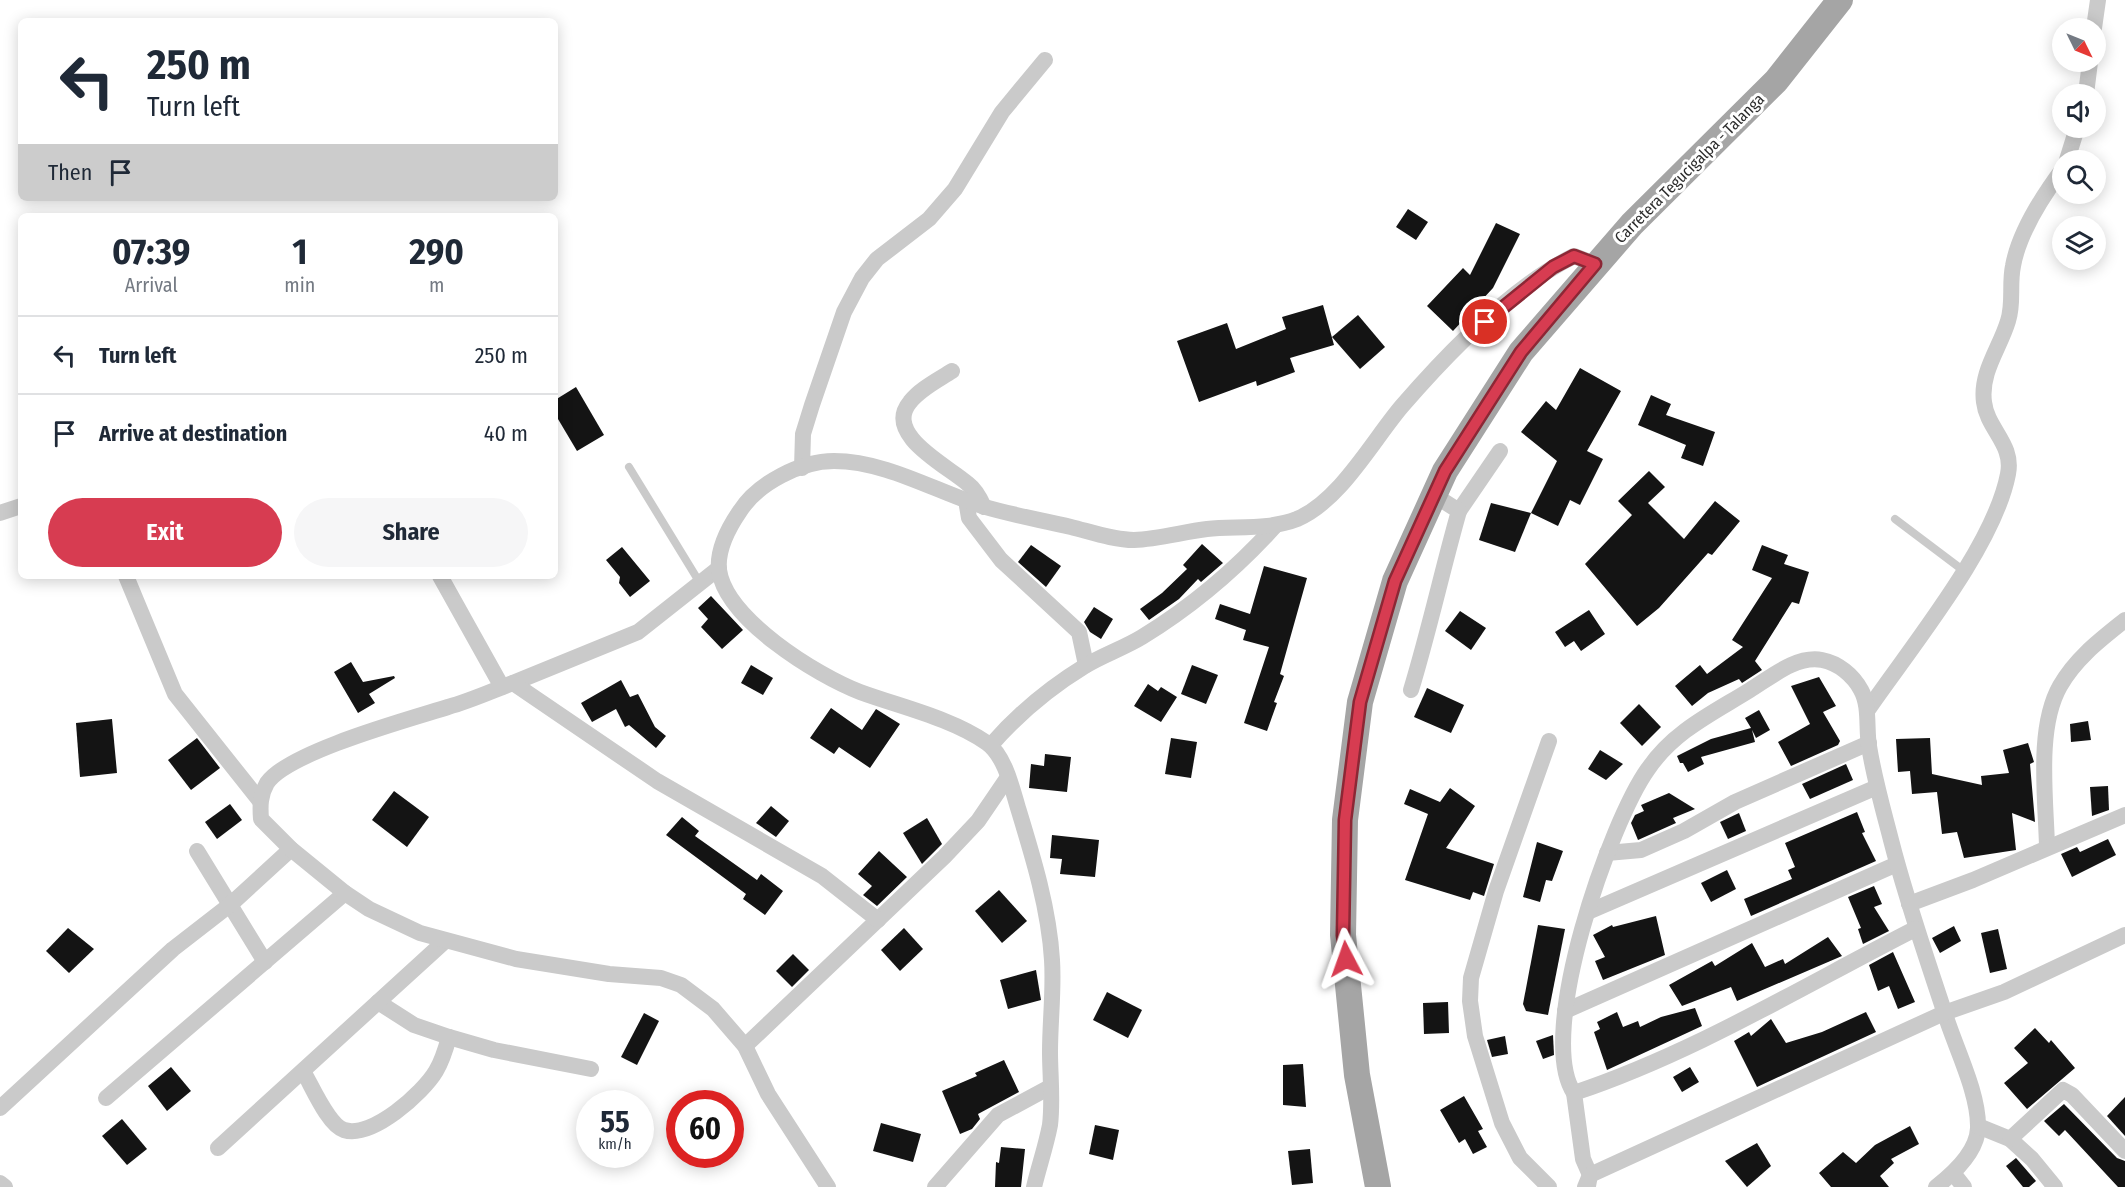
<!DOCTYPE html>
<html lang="en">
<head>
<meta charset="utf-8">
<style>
  body { margin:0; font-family:"Fira Sans Condensed",sans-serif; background:#f6f6f7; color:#1f2937; height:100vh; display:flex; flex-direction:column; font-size:22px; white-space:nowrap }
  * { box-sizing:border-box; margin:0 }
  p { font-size:20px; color:#747a83 }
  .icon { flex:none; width:33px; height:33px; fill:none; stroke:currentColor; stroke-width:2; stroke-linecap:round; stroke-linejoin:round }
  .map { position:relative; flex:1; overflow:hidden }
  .panel { position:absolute; left:18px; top:213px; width:540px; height:366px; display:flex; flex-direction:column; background:#fff; border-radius:9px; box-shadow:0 3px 15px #0003 }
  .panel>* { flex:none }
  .hud { position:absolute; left:18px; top:18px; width:540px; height:183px; border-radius:9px; box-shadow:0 3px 15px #0003; background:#fff; color:#1f2937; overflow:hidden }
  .needle { width:39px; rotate:133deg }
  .controls { position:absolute; left:2052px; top:18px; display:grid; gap:12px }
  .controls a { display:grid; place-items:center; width:54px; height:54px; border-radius:50%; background:#fff; box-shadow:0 3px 15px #0003; font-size:30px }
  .speed { position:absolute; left:576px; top:1090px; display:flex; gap:12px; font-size:30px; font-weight:700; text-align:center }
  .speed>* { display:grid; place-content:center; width:78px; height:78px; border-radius:50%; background:#fff; box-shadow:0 3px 15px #0003; line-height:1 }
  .speed small { font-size:15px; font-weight:400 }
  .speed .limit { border:9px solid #d22; background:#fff; color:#111 }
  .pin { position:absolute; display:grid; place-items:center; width:51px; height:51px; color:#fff; margin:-26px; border:3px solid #fff; border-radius:50%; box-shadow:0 2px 6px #0007 }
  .me { position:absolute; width:66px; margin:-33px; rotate:356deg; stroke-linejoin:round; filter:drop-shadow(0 0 4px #0008) }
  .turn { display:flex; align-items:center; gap:21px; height:126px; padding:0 30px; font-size:27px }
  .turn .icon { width:78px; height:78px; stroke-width:2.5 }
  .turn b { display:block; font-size:42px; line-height:51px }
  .then { display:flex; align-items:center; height:57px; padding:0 30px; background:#0003; gap:12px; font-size:22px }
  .eta { display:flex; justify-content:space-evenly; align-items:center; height:102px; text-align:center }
  .eta b { font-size:36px; font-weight:700; line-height:42px }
  .primary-button { display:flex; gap:12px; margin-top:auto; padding:12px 30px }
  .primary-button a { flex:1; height:69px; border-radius:36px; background:#d73c51; color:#fff; font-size:24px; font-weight:700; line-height:69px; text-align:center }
  .primary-button a+a { background:#f6f6f7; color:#1f2937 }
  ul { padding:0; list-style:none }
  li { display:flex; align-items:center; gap:18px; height:78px; padding:0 30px; border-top:2px solid #e0e1e3 }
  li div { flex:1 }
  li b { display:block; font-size:22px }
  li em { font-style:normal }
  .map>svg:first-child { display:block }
</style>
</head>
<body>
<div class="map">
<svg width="2125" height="1187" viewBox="0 0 2125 1187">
  <rect width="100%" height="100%" fill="#fff"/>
  <g fill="#141414">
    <path d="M1408 209 1428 222 1416 240 1396 227Z"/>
    <path d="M1496 223 1520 234 1493 288 1453 331 1427 306 1463 268 1470 275Z"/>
    <path d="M1323 305 1334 345 1290 358 1295 372 1257 386 1256 381 1199 402 1177 341 1227 323 1236 349 1286 329 1282 317Z"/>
    <path d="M1358 315 1385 347 1360 369 1332 337Z"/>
    <path d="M1580 368 1621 391 1587 451 1603 459 1580 505 1570 500 1558 526 1531 513 1557 461 1521 432 1546 401 1556 410Z"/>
    <path d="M576 387 604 435 577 451 555 414V400Z"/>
    <path d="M1651 395 1671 404 1666 415 1715 432 1703 466 1681 458 1686 445 1638 425Z"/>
    <path d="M1649 471 1665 487 1648 503 1684 539 1715 501 1740 521 1712 555 1708 553 1659 608 1637 626 1585 564 1632 515 1618 501Z"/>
    <path d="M1491 503 1531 513 1515 552 1479 540Z"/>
    <path d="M1202 544 1223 563 1201 582 1198 579 1179 599 1149 620 1140 609 1162 593 1187 569 1183 565Z"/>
    <path d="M1031 545 1061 566 1046 587 1018 562Z"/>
    <path d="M1762 545 1788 555 1784 564 1809 572 1799 604 1792 602 1755 661 1762 670 1742 683 1739 679 1708 693 1692 706 1675 686 1700 665 1707 674 1743 647 1732 640 1772 578 1752 570Z"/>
    <path d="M622 547 650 581 630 597 619 583 620 577 606 560Z"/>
    <path d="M1264 566 1307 578 1280 674 1284 676 1274 702 1277 703 1267 731 1244 723 1269 647 1243 640 1246 630 1215 619 1220 604 1250 614Z"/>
    <path d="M711 596 743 630 722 649 701 627 708 619 698 608Z"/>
    <path d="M1094 607 1113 619 1101 639 1090 632 1084 622Z"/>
    <path d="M1589 610 1605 634 1581 651 1574 641 1565 647 1555 632Z"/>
    <path d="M1460 611 1486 628 1471 650 1445 631Z"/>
    <path d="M351 662 363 682 394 676 395 678 369 694 375 703 358 713 334 672Z"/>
    <path d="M751 665 773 678 763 695 741 683Z"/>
    <path d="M1192 665 1218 675 1206 704 1181 694Z"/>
    <path d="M1819 677 1836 706 1823 712 1840 741 1838 745 1791 766 1778 742 1810 724 1791 686Z"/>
    <path d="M621 680 630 697 638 694 655 727 666 736 656 748 629 725 625 727 616 709 592 722 581 703Z"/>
    <path d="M1148 684 1158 691 1161 687 1177 697 1161 722 1134 706Z"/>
    <path d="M1427 688 1464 705 1451 733 1414 717Z"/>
    <path d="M1639 704 1661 727 1642 746 1620 723Z"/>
    <path d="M831 708 862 730 876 709 900 724 870 768 839 747 834 754 810 738Z"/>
    <path d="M1759 710 1770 730 1756 738 1752 730 1755 742 1701 757 1704 764 1688 772 1683 763H1680L1677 756 1711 739 1751 728 1745 718Z"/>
    <path d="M112 719 117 773 80 777 76 723Z"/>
    <path d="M2088 721 2091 740 2071 742 2070 724Z"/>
    <path d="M197 738 220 768 191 790 168 760Z"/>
    <path d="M1171 738 1197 742 1191 778 1165 774Z"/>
    <path d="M1930 738 1932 774 1982 785 1981 776 2009 773 2003 750 2028 743 2034 762 2030 764 2035 822 2012 813 2016 850 1964 858 1957 832 1942 834 1937 792 1912 794 1910 771 1898 772 1896 739Z"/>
    <path d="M1600 750 1623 764 1606 780 1588 769Z"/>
    <path d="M1045 754 1071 757 1067 792 1029 788 1031 764 1044 766Z"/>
    <path d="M1846 764 1853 780 1810 799 1802 784Z"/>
    <path d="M2108 786 2109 810 2092 816 2090 787Z"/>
    <path d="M1450 788 1475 806 1446 848 1494 864 1484 896 1473 892 1470 900 1405 880 1428 814 1404 804 1410 789 1440 802Z"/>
    <path d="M394 791 429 817 407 847 372 820Z"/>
    <path d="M1669 793 1695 809 1673 818 1676 823 1638 840 1631 823 1635 815 1644 811 1641 805Z"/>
    <path d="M230 804 242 820 217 839 205 822Z"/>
    <path d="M771 806 789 821 776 837 756 823Z"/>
    <path d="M1857 812 1865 832 1862 833 1876 861 1751 916 1744 899 1792 879 1788 870 1795 867 1785 843Z"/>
    <path d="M1739 813 1746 831 1728 839 1720 822Z"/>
    <path d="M682 817 699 831 695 836 757 880 761 874 783 891 765 915 743 899 746 894 666 835Z"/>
    <path d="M927 818 942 844 922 864 903 833Z"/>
    <path d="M1052 835 1099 840 1095 877 1060 874 1062 859 1050 858Z"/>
    <path d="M2108 839 2116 855 2072 877 2061 854 2077 847 2080 852Z"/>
    <path d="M1537 842 1563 851 1552 881 1546 880 1540 902 1523 897Z"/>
    <path d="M879 851 907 877 877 906 863 895 872 886 858 874Z"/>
    <path d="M1727 870 1736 889 1711 902 1701 883Z"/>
    <path d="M1874 886 1882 904 1874 907 1889 931 1863 944 1858 929 1861 928 1848 897Z"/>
    <path d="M999 890 1027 921 1002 943 975 911Z"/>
    <path d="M1656 916 1665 955 1603 980 1595 961 1605 957 1593 935 1612 925 1613 927Z"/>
    <path d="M1538 925 1565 929 1548 1015 1526 1011 1523 1004Z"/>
    <path d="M1954 926 1961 941 1940 953 1932 938Z"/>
    <path d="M68 928 94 949 69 973 46 951Z"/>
    <path d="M904 928 923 949 900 971 881 950Z"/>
    <path d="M1998 929 2007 969 1990 973 1981 933Z"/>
    <path d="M1828 937 1842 956 1737 1001 1731 987 1682 1006 1669 985 1712 961 1715 966 1752 943 1765 967 1783 959 1785 964Z"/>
    <path d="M1893 952 1915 1002 1898 1009 1889 986 1878 991 1869 965Z"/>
    <path d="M793 954 809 970 792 987 776 971Z"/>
    <path d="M1036 970 1041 1000 1008 1009 1000 980Z"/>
    <path d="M1107 992 1142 1010 1128 1038 1093 1020Z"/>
    <path d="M1448 1002 1449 1033 1424 1034 1423 1003Z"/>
    <path d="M1695 1008 1702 1026 1607 1070 1594 1032 1600 1029 1597 1022 1617 1012 1623 1027 1638 1021 1640 1027 1661 1017Z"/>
    <path d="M1866 1012 1876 1032 1757 1087 1734 1041 1749 1032 1751 1036 1771 1019 1786 1043 1822 1032Z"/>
    <path d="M644 1013 659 1021 637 1065 621 1057Z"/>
    <path d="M2035 1028 2049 1043 2051 1040 2075 1068 2027 1109 2004 1083 2028 1063 2014 1048Z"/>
    <path d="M1553 1035 1554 1055 1543 1059 1536 1041Z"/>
    <path d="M1505 1036 1508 1054 1492 1057 1487 1040Z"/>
    <path d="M1004 1060 1019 1092 978 1114 980 1119 972 1129 960 1134 942 1091 977 1076 975 1073Z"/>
    <path d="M1303 1064 1306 1107 1283 1105V1065Z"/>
    <path d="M171 1067 191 1091 167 1111 148 1086Z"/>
    <path d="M1690 1067 1699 1082 1682 1092 1673 1077Z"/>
    <path d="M1464 1096 1483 1129 1478 1131 1487 1147 1473 1154 1465 1139 1459 1143 1440 1110Z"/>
    <path d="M2125 1097V1136L2107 1116Z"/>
    <path d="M2064 1104 2117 1158 2125 1161V1187H2118L2065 1130 2059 1136 2044 1121Z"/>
    <path d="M122 1119 147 1149 127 1165 102 1136Z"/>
    <path d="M881 1123 921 1134 913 1162 873 1151Z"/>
    <path d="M1095 1125 1119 1130 1113 1160 1089 1154Z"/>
    <path d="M1910 1126 1919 1144 1891 1159 1894 1163 1880 1176 1889 1187H1831L1819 1173 1843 1152 1856 1163 1875 1145Z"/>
    <path d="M1757 1143 1771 1166 1747 1187 1725 1161Z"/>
    <path d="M1001 1147 1025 1149 1021 1187H995L996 1162 999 1163Z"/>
    <path d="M1310 1149 1313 1183 1292 1185 1288 1151Z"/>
    <path d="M2016 1158 2036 1181 2029 1187H2023L2006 1166Z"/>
  </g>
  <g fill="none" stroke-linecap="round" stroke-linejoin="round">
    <g stroke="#cacaca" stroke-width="8">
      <path d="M629 467 700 583"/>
      <path d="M1895 519 1964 571"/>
    </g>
    <g stroke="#cacaca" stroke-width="16">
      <path d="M2094 28 2098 0"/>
      <path d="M2086 94 2090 62"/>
      <path d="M2067 160 2077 128"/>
      <path d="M952 371C938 380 920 389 910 402 883 435 948 466 968 484 976 490 980 498 984 507"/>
      <path d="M802 468 803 434 812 405 844 312 862 278 877 259 929 219 955 189 1002 112 1045 60"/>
      <path d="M966 500 969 518 1001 560 1079 632 1086 665"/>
      <path d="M1459 511 1500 451"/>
      <path d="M0 513 21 506"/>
      <path d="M126 576 175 694 260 801"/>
      <path d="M440 576 502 687"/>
      <path d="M513 683 638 632 719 568"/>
      <path d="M1411 690C1429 631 1442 571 1459 511L1434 495"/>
      <path d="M1867 711C1910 648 1994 547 2008 474 2014 444 1987 429 1984 402 1980 372 2000 348 2008 321 2014 303 2009 285 2013 266 2019 232 2042 197 2062 170"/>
      <path d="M1549 741 1496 891 1471 978 1470 1001 1475 1036 1502 1123 1520 1158 1549 1187"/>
      <path d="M991 745C1019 713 1049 688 1085 666 1103 655 1124 648 1142 637 1191 607 1237 568 1275 526"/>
      <path d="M2047 847C2046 800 2036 728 2060 686 2076 658 2100 640 2125 620"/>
      <path d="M197 851 265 962"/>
      <path d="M1607 853 1641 850 1684 831 1735 802 1869 743"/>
      <path d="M1909 904 1973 880 2125 815"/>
      <path d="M1588 912 1877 787"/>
      <path d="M378 1002 414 1025 449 1037 494 1050 591 1069"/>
      <path d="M1565 1011 1897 864"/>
      <path d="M745 1046 944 857 978 821 1008 777"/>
      <path d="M303 1071C312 1086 328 1125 344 1130 372 1139 423 1093 436 1071 442 1061 446 1048 449 1037"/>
      <path d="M1574 1093C1535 1035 1610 822 1648 769 1674 731 1713 713 1750 690 1771 677 1797 655 1822 660 1838 663 1853 675 1861 690 1870 706 1866 728 1869 746 1874 778 1883 809 1891 840 1906 899 1926 956 1945 1014 1955 1047 1979 1093 1978 1128 1977 1152 1954 1173 1936 1187"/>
      <path d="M106 1098 345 893"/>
      <path d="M0 1108 173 949 231 904 291 849"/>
      <path d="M1978 1126 2010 1139 2032 1159 2055 1187"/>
      <path d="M2010 1139 2063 1090 2072 1095 2125 1151"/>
      <path d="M218 1148 445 941"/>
      <path d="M1953 1173 1964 1187"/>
      <path d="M0 1183 5 1187"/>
      <path d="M1588 1186 1590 1175 1583 1159 1574 1093C1694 1053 1803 986 1915 929"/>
      <path d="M828 1187 768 1094 745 1046 713 1009 681 985 661 978 609 974 516 959 420 933 369 909 345 893 291 849 261 819C260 806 260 795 267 783 288 752 410 719 448 707 470 701 492 691 513 683L657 781 822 876 878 920"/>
      <path d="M935 1187 998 1115 1050 1087"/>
      <path d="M1034 1187C1039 1166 1046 1146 1050 1125 1053 1101 1050 1075 1050 1052 1050 1021 1054 990 1052 960 1049 909 1033 857 1018 808 1012 788 1005 756 987 743 951 718 901 707 860 692 816 675 726 619 719 570 717 550 729 527 740 511 758 483 801 461 834 461 885 461 935 491 982 506 1011 515 1042 520 1071 527 1091 532 1114 540 1134 540 1158 539 1183 532 1207 529 1237 526 1269 530 1297 519 1340 501 1373 440 1402 406 1447 354 1513 286 1574 256L1595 264"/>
      <path d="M1585 1187 1590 1175 1944 1013 2004 992 2125 935"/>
    </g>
    <path stroke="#a5a5a5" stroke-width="26" d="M1378 1187 1357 1075 1343 935 1345 820 1360 702 1395 581 1445 471 1521 352 1632 224 1776 81 1840 0"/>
  </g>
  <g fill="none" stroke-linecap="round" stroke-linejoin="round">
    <defs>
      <path id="route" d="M1346 959 1343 935 1345 820 1360 702 1395 581 1445 471 1521 352 1595 264 1574 256 1553 267 1485 322"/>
    </defs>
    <use href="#route" stroke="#8c2735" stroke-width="15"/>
    <use href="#route" stroke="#d73c51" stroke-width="10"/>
  </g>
  <g text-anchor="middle" stroke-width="6" stroke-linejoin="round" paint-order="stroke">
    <g font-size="16" fill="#2d2d2d" stroke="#fff">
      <text transform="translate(1689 168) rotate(-45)" y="6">Carretera Tegucigalpa - Talanga</text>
    </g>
  </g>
</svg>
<div class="controls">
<a><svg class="needle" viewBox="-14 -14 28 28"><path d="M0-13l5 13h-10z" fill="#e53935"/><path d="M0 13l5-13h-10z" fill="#747a83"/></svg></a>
<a><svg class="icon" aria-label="sound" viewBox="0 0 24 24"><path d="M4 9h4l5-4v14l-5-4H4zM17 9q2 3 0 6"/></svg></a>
<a><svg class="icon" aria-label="search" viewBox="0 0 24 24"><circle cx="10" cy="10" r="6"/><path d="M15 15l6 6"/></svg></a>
<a><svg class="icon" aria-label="layers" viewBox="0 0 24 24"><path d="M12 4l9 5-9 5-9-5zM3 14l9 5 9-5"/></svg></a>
</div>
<div class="speed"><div>55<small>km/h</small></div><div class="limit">60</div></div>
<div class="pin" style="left:1485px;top:322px;background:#d93025"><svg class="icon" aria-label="arrive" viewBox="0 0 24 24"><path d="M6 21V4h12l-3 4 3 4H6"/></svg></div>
<svg class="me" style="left:1346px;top:959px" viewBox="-20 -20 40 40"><path d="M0-17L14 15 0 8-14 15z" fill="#d73c51" stroke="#fff" stroke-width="4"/></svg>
<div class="hud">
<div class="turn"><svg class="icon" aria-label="left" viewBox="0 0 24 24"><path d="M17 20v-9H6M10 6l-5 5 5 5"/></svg><div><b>250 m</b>Turn left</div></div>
<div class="then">Then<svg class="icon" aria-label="arrive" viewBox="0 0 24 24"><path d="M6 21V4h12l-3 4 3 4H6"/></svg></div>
</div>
<section class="panel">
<div class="eta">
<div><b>07:39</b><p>Arrival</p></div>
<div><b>1</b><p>min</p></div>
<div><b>290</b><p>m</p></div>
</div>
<ul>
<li><svg class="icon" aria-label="left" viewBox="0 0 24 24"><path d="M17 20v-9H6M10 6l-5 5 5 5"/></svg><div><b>Turn left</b></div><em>250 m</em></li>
<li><svg class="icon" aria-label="arrive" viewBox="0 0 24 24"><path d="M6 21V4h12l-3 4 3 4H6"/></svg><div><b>Arrive at destination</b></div><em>40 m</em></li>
</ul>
<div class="primary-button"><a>Exit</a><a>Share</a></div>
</section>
</div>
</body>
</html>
